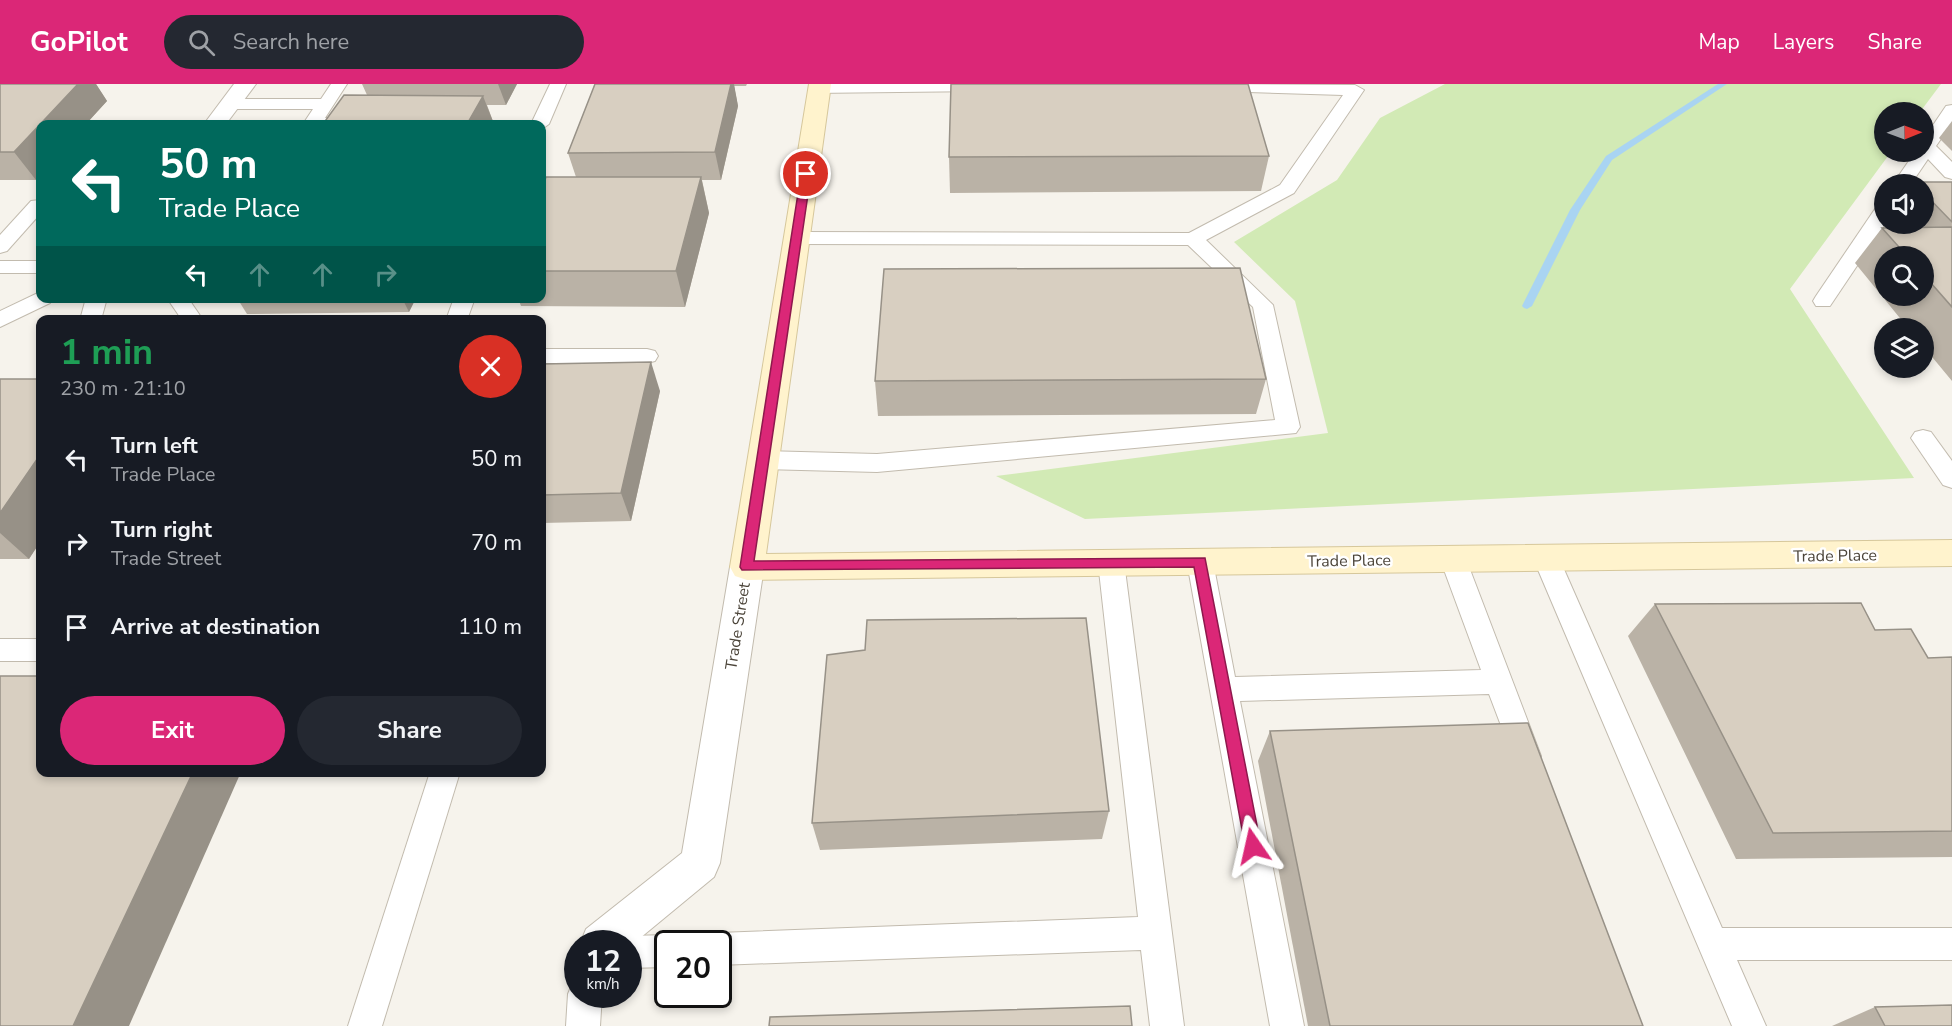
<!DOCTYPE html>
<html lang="en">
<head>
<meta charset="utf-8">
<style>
  body { margin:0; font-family:"Nunito Sans",sans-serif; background:#242831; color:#f1f3f6; height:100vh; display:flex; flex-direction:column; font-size:22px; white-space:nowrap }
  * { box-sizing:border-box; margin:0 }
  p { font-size:20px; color:#9ea1a6 }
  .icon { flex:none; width:33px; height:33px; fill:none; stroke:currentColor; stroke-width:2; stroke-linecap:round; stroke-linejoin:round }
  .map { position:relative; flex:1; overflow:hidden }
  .drawer { position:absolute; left:36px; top:231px; width:510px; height:462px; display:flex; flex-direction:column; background:#171b24; border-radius:12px; box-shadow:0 3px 9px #0003 }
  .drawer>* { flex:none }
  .guide { position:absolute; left:36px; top:36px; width:510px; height:183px; border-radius:12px; box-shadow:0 3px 9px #0003; background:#00695c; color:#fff; overflow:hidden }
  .needle { width:39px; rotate:89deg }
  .buttons { position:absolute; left:1874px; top:18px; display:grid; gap:12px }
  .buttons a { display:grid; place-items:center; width:60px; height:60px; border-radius:50%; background:#171b24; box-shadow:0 3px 9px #0003; font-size:30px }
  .speed { position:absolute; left:564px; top:846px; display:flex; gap:12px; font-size:30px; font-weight:700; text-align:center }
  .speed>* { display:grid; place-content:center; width:78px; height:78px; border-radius:50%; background:#171b24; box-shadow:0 3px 9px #0003; line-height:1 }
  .speed small { font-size:15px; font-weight:400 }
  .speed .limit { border:3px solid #111; border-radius:9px; background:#fff; color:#111 }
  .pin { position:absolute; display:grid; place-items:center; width:51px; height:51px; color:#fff; margin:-26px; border:3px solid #fff; border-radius:50%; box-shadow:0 2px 6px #0007 }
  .me { position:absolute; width:66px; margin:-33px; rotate:349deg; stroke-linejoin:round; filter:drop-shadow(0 0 4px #0008) }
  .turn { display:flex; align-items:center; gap:21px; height:126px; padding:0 24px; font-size:27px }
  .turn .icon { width:78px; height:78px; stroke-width:2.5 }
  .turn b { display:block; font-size:42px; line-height:51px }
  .lanes { display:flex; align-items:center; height:57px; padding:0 24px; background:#0003; justify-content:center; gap:30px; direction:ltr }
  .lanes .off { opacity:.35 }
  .round { display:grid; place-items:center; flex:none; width:63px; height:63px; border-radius:32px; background:#242831 }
  .head { display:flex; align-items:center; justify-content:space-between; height:102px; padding:0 24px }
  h1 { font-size:36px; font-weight:700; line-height:45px; color:#1e9e55 }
  .action { display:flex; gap:12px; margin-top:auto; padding:12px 24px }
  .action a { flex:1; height:69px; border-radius:36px; background:#db2777; color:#fff; font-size:24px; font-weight:700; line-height:69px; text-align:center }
  .action a+a { background:#242831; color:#f1f3f6 }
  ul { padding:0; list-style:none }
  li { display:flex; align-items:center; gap:18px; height:84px; padding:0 24px }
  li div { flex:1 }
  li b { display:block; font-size:22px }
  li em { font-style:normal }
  header { display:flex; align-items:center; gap:36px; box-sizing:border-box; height:84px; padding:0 30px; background:#db2777; color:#fff }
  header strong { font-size:28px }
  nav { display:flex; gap:33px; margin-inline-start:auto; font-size:21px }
  .search { width:420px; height:54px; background:#242831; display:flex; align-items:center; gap:15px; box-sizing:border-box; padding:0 21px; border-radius:33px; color:#9ea1a6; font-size:22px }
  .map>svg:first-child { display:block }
</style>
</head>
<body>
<header>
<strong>GoPilot</strong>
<div class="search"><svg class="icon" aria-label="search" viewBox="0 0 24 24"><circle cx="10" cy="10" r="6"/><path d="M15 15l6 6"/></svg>Search here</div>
<nav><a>Map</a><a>Layers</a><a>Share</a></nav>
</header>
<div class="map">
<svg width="1952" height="942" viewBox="0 0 1952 942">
  <rect width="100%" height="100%" fill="#f6f3ec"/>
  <path fill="#d2eab5" d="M1445 0H1941L1920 28H1884V68H1891L1790 205 1914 394 1085 435 996 392 1328 349 1295 217 1234 158 1337 96 1380 34Z"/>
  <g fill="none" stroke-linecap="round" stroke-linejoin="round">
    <path fill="#a9d4f2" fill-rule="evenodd" d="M1718 0H1727L1612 76 1580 126 1532 222 1527 225 1524 224 1522 222 1570 126 1606 72Z"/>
    <defs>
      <g id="lane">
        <path d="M331 0H347L325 34 363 35 365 40H303L313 25H230L221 20 230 15H321Z"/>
        <path d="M550 0H566L549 40 542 45V40H531Z"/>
        <path d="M819 0H991L992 2 984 7 813 9 810 5Z"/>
        <path d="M1209 0 1355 1 1364 6 1294 109 1206 156 1273 221 1300 343 1296 349 877 388 763 385 755 382 751 376 755 370 763 367 877 370 1275 336 1253 223 1188 161 797 160 790 158 787 154 790 150 797 148 1189 149 1280 101 1343 11 1216 7 1210 6Z"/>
        <path d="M1952 21V39L1936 62 1952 78V95L1945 93 1928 75 1911 100H1893L1915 68H1923V56L1946 22Z"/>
        <path d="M40 116V130L7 167 0 169V151L31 117Z"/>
        <path d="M1884 120 1885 140 1830 222H1816L1813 217 1816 212 1877 122Z"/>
        <rect x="0" y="177" width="40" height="12"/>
        <path d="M40 208V214H53L50 219 0 243V227Z"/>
        <path d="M86 214H107L101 236H80Z"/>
        <path d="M167 214H188L203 236H182Z"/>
        <path d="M454 214H475L467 236H446Z"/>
        <path d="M542 265H647L655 267 658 272 655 277 647 279H542Z"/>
        <path d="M1923 346 1931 348 1952 377V404L1943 401 1911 354 1915 348Z"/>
        <path d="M1546 464 1555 467 1559 474 1722 844H1952V876H1737L1766 942H1732L1533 474 1537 467Z"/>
        <path d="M1453 465 1462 468 1466 475 1541 672 1536 681 1526 685 1516 681 1489 610 1240 617 1304 942H1270L1187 478 1191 471 1200 468 1209 471 1213 478 1235 593 1481 586 1440 475 1444 468Z"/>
        <path d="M1111 468 1120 471 1124 478 1184 942H1150L1141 866 718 881V860H704L706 853 718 849 1138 833 1098 478 1102 471Z"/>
        <rect x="0" y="555" width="40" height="22"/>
        <path d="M430 688H460L382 942H348Z"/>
        <path d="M668 851 680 855 681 860H668V883L628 884V860H615L628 852Z"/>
        <path d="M578 896V910H602L600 942H566L568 910 573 898Z"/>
      </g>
      <g id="street">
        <path d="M234 0H256L226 40H204Z"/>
        <path d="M747 470 759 474 764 483 720 779 714 793 628 864V860H580L586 845 682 769 730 483 735 474Z"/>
      </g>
      <path id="secondary" d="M809 0H831L766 470 1952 456V482L747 496 735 492 730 483Z"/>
    </defs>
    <use href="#lane" stroke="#c2bbae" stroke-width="2"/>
    <use href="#street" stroke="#c2bbae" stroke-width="2"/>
    <use href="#secondary" stroke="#d6c79b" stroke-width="2"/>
    <use href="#lane" fill="#fff" fill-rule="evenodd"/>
    <use href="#street" fill="#fff" fill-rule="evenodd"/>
    <use href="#secondary" fill="#fff3cd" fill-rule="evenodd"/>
  </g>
  <g fill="#bab2a6" fill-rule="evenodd">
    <path d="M0 0H96L107 17 86 40H40V91L36 96H0Z"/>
    <path d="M362 0H517L506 21H487L494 40H323L367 11Z"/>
    <path d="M595 0H747L746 2H734L738 22 721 96H702L709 129 685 223 521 222 518 214H542V104L576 93 568 69Z"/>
    <path d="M1952 37V67L1939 54Z"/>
    <path d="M1269 72 1261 107 950 109 949 73Z"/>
    <path d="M1913 98H1952V297L1923 262V244H1908L1855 179 1882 144H1895L1891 140H1923V100H1911ZM1884 172H1923V212H1884Z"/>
    <path d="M237 214H416L409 228 247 230Z"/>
    <path d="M542 280 660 307 631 437 542 439Z"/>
    <path d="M0 295H40V458L29 475H0Z"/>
    <path d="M1266 295 1256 330 878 332 875 297Z"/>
    <path d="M1655 520 1928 574 1952 573V773L1736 775 1628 552Z"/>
    <path d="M1270 647 1643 942H1308L1258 677Z"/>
    <path d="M1109 727 1102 755 820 766 812 739Z"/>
    <path d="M1875 923 1952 942H1832Z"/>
  </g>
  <g fill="#979187">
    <path d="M78 0H96L107 17 86 40H40V91L36 96 14 68Z"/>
    <path d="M498 0H517L506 21Z"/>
    <path d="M731 0H734L738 22 721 96 715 68Z"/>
    <path d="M483 12 494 40H467Z"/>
    <path d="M701 93 709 129 685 223 676 187Z"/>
    <path d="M402 214H416L409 228Z"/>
    <path d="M651 278 660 307 631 437 621 409Z"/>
    <path d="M40 371V458L29 475 0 449V429Z"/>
    <path d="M193 688H241L129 942H73Z"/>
  </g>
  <g fill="#d8cfc1" stroke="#979187" stroke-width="1.5">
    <path d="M0 0H78L14 68H0Z"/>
    <path d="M595 0H731L715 68 568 69Z"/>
    <path d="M951 0H1248L1269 72 949 73Z"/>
    <path d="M344 11 483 12 467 40H323Z"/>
    <path d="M546 93H701L676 187H542V104Z"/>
    <path d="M1913 98H1952V138L1923 108V100H1915Z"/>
    <path d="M1952 143V223L1923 190V172H1907L1882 144Z"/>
    <path d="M1240 184 1266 295 875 297 884 185Z"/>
    <path d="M651 278 621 409 542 411V280Z"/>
    <path d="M0 295H40V371L0 429Z"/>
    <path d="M1861 519 1875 546 1911 545 1928 574 1952 573V747L1773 749 1655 520Z"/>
    <path d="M1086 534 1109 727 812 739 827 571 865 566 867 536Z"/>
    <path d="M0 592H40V688H193L73 942H0Z"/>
    <path d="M1528 639 1643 942H1330L1270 647Z"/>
    <path d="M1952 921V942H1885L1875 923Z"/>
    <path d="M1130 922 1132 942H769L770 933Z"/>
  </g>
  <path fill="#db2777" stroke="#8e194d" stroke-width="1.5" d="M806 87 811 90 754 477 1205 474 1261 762 1259 768 1253 770 1247 768 1245 762 1194 483 742 486 740 483 801 90Z"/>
  <g text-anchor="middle" stroke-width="5" stroke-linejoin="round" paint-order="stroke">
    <g font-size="16" fill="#4b4439" stroke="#fff">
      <text transform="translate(1835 471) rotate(-1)" y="6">Trade Place</text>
      <text transform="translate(1349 476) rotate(-1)" y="6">Trade Place</text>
      <text transform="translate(737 542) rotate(-81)" y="6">Trade Street</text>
    </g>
  </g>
</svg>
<div class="buttons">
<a><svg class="needle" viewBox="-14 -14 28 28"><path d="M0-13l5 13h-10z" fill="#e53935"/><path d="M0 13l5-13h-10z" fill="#9ea1a6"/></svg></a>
<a><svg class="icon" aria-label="sound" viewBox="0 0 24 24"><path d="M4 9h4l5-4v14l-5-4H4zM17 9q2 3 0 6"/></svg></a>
<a><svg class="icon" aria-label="search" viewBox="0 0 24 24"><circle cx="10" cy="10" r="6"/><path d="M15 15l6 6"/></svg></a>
<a><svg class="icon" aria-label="layers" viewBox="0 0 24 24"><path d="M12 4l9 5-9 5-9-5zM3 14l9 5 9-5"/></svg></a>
</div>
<div class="speed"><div>12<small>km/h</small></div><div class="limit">20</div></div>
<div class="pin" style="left:806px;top:90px;background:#d93025"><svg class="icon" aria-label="arrive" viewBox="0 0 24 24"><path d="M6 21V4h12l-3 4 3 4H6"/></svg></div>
<svg class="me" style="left:1253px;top:762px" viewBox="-20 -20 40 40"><path d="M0-17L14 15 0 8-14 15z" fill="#db2777" stroke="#fff" stroke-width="4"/></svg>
<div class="guide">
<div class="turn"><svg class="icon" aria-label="left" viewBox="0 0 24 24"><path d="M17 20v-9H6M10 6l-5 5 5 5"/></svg><div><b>50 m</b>Trade Place</div></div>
<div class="lanes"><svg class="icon" aria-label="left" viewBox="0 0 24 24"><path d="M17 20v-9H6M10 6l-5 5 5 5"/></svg><svg class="icon off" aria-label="ahead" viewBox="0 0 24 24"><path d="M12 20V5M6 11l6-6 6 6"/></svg><svg class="icon off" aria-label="ahead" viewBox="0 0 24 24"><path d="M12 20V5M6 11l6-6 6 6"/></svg><svg class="icon off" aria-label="right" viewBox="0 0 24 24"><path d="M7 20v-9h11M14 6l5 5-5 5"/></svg></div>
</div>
<section class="drawer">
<div class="head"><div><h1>1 min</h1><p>230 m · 21:10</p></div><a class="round" style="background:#d93025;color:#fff"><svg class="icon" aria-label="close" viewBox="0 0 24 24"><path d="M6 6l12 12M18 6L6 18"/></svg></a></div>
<ul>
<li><svg class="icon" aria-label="left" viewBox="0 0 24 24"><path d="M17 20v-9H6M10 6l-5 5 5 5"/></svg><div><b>Turn left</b><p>Trade Place</p></div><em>50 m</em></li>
<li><svg class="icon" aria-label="right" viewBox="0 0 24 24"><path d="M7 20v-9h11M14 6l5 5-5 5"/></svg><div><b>Turn right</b><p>Trade Street</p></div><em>70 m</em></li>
<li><svg class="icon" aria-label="arrive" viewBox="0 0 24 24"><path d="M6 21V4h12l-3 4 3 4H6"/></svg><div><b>Arrive at destination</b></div><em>110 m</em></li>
</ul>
<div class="action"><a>Exit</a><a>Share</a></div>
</section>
</div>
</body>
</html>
